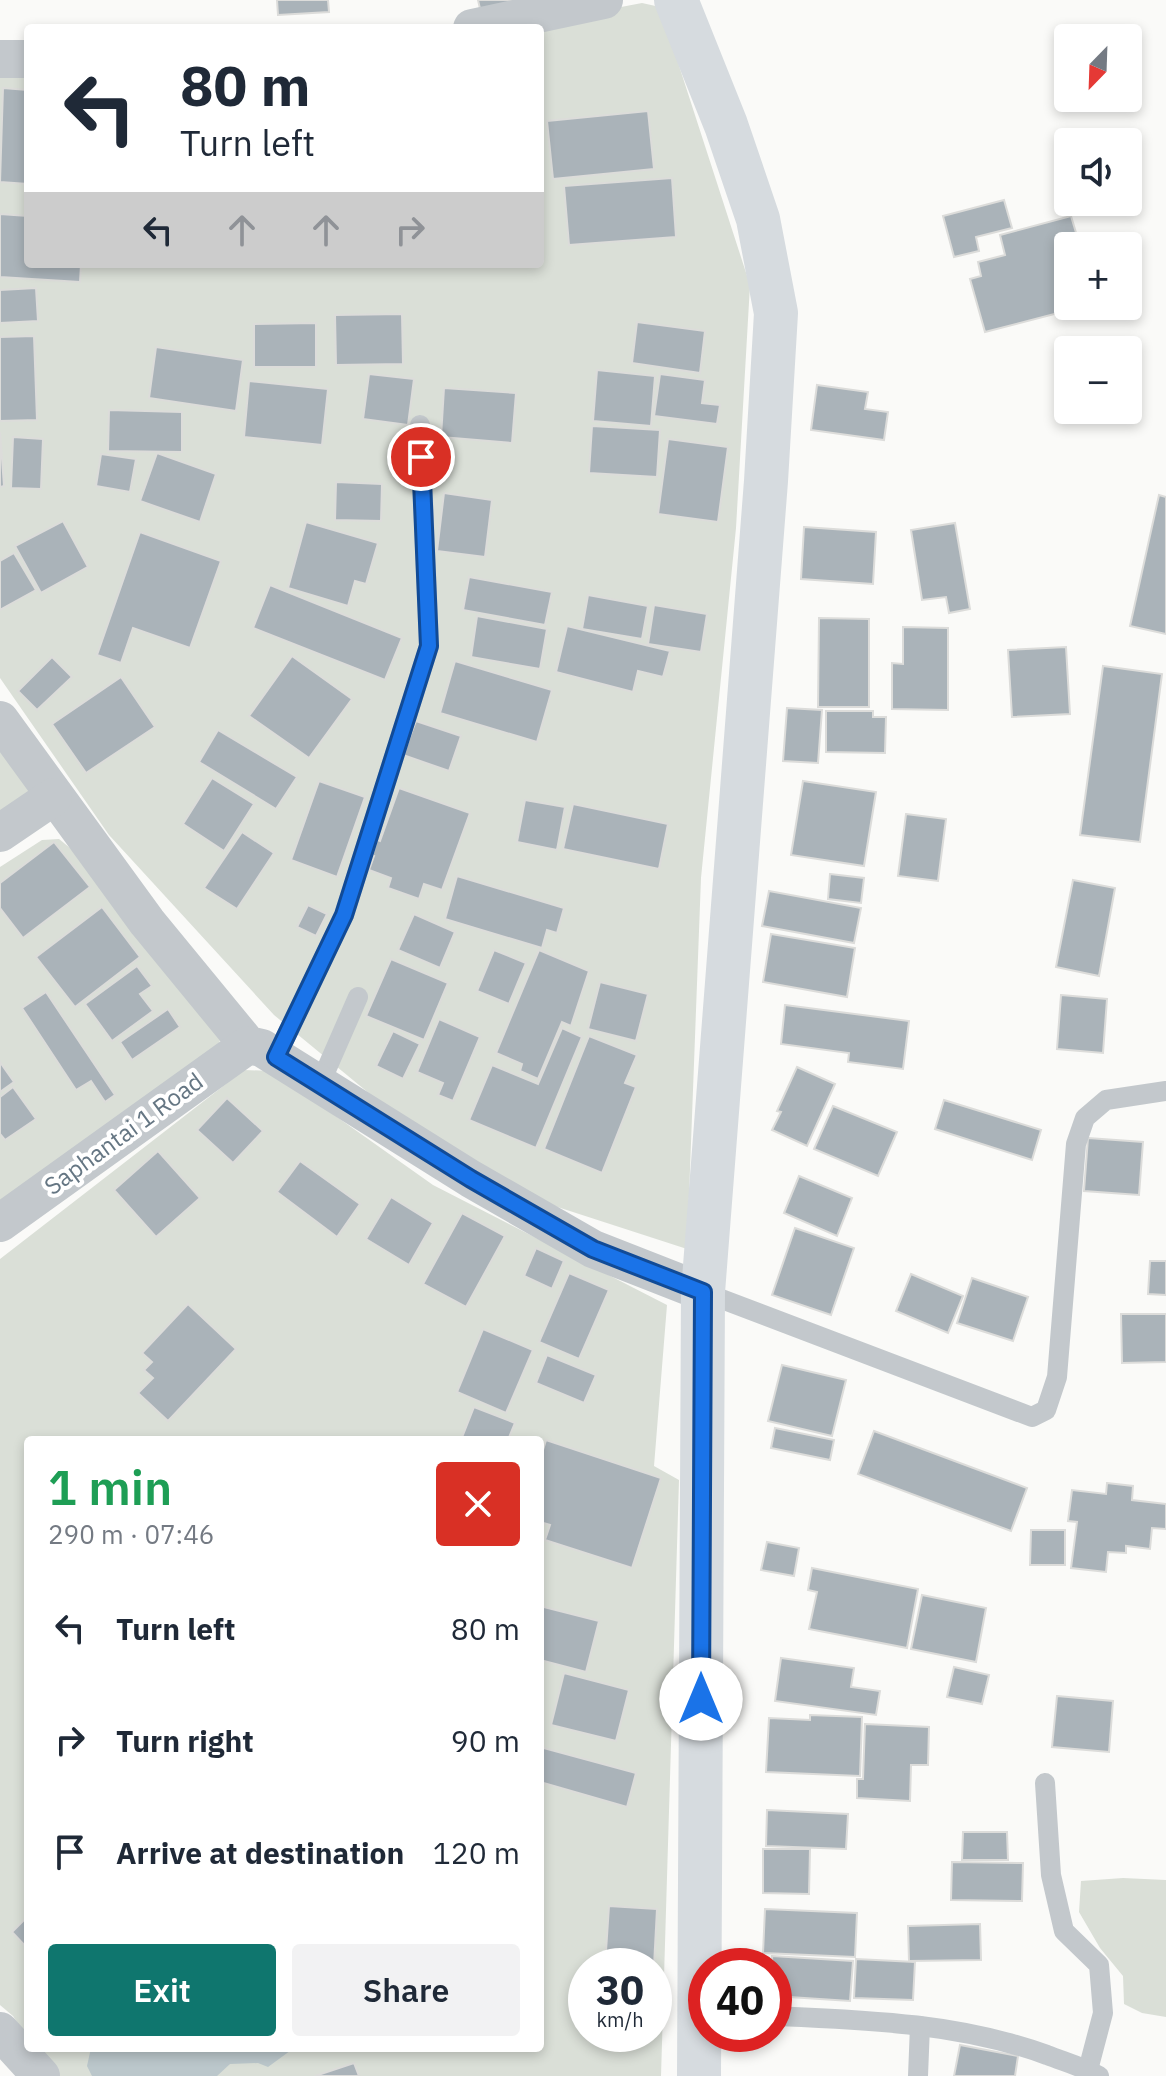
<!DOCTYPE html>
<html lang="en">
<head>
<meta charset="utf-8">
<style>
  body { margin:0; font-family:"IBM Plex Sans",sans-serif; background:#f2f2f3; color:#1f2937; height:100vh; display:flex; flex-direction:column; font-size:30px; white-space:nowrap }
  * { box-sizing:border-box; margin:0 }
  p { font-size:26px; color:#747a83 }
  .icon { flex:none; width:44px; height:44px; fill:none; stroke:currentColor; stroke-width:2; stroke-linecap:round; stroke-linejoin:round }
  .map { position:relative; flex:1; overflow:hidden }
  .panel { position:absolute; left:24px; top:1436px; width:520px; height:616px; display:flex; flex-direction:column; background:#fff; border-radius:8px; box-shadow:0 4px 12px #0003 }
  .panel>* { flex:none }
  .guide { position:absolute; left:24px; top:24px; width:520px; height:244px; border-radius:8px; box-shadow:0 4px 12px #0003; background:#fff; color:#1f2937; overflow:hidden }
  .needle { width:52px; rotate:203deg }
  .buttons { position:absolute; left:1054px; top:24px; display:grid; gap:16px }
  .buttons a { display:grid; place-items:center; width:88px; height:88px; border-radius:8px; background:#fff; box-shadow:0 4px 12px #0003; font-size:40px }
  .speed { position:absolute; left:568px; top:1948px; display:flex; gap:16px; font-size:40px; font-weight:700; text-align:center }
  .speed>* { display:grid; place-content:center; width:104px; height:104px; border-radius:50%; background:#fff; box-shadow:0 4px 12px #0003; line-height:1 }
  .speed small { font-size:20px; font-weight:400 }
  .speed .limit { border:12px solid #d22; background:#fff; color:#111 }
  .pin { position:absolute; display:grid; place-items:center; width:68px; height:68px; color:#fff; margin:-34px; border:4px solid #fff; border-radius:50%; box-shadow:0 2px 8px #0007 }
  .me { position:absolute; width:88px; margin:-44px; rotate:0deg; stroke-linejoin:round; filter:drop-shadow(0 0 6px #0008) }
  .turn { display:flex; align-items:center; gap:28px; height:168px; padding:0 24px; font-size:36px }
  .turn .icon { width:104px; height:104px; stroke-width:2.5 }
  .turn b { display:block; font-size:56px; line-height:68px }
  .lanes { display:flex; align-items:center; height:76px; padding:0 24px; background:#0003; justify-content:center; gap:40px; direction:ltr }
  .lanes .off { opacity:.35 }
  .round { display:grid; place-items:center; flex:none; width:84px; height:84px; border-radius:8px; background:#f2f2f3 }
  .summary { display:flex; align-items:center; justify-content:space-between; height:136px; padding:0 24px }
  h1 { font-size:48px; font-weight:600; line-height:60px; color:#1e9e55 }
  .action { display:flex; gap:16px; margin-top:auto; padding:16px 24px }
  .action a { flex:1; height:92px; border-radius:8px; background:#0f766e; color:#fff; font-size:32px; font-weight:600; line-height:92px; text-align:center }
  .action a+a { background:#f2f2f3; color:#1f2937 }
  ul { padding:0; list-style:none }
  li { display:flex; align-items:center; gap:24px; height:112px; padding:0 24px }
  li div { flex:1 }
  li b { display:block; font-size:30px }
  li em { font-style:normal }
  .map>svg:first-child { display:block }
</style>
</head>
<body>
<div class="map">
<svg width="1166" height="2076" viewBox="0 0 1166 2076">
  <rect width="100%" height="100%" fill="#fafaf8"/>
  <g fill="#dadfd7" fill-rule="evenodd">
    <path d="M642 3 660 7 750 285 736 528 701 878 687 1249 539 1201 376 1099 274 1015 109 835 0 678V70H28V264H540V28H511Z"/>
    <path d="M0 739 28 778 30 795 0 821Z"/>
    <path d="M59 839 75 852 224 1032 217 1047 0 1205V867L42 840Z"/>
    <path d="M244 1070 272 1071 433 1185 667 1305 654 1466 679 1480 661 2076H53L34 2048H540V1440H28V2039L13 2016 0 2005V1259ZM586 1966H654V2034H586Z"/>
    <path d="M1123 1878 1166 1880V2017L1142 2013 1124 2004 1123 1976 1100 1948 1079 1912 1081 1881Z"/>
  </g>
  <path fill="#bbc7cb" d="M91 2048H294L268 2067 258 2063 230 2064 217 2076H92L87 2066Z"/>
  <g fill="#aab3b9" stroke="#dcdcda" stroke-width="2">
    <path d="M277 0H328L329 12 278 15Z"/>
    <path d="M478 0H540L481 13Z"/>
    <path d="M3 88 28 90V184L0 182Z"/>
    <path d="M648 111 654 169 553 179 547 121Z"/>
    <path d="M672 178 676 237 569 245 564 186Z"/>
    <path d="M1004 200 1012 228 976 237 979 251 954 257 943 216Z"/>
    <path d="M0 214 28 216V264H81L80 282 0 277Z"/>
    <path d="M1071 216 1080 246H1068V306H1085L985 332 970 279 981 276 978 262 1005 255 1000 235Z"/>
    <path d="M36 288 38 321 0 323V290Z"/>
    <path d="M402 314 403 364 336 365 335 315Z"/>
    <path d="M637 322 705 331 700 373 632 363Z"/>
    <path d="M316 323V367H254V324Z"/>
    <path d="M34 336 37 420 0 421V337Z"/>
    <path d="M156 347 243 360 236 411 149 398Z"/>
    <path d="M597 370 655 376 651 426 593 421Z"/>
    <path d="M369 374 414 379 408 425 363 419Z"/>
    <path d="M660 374 705 380 702 403 720 405 717 424 654 416Z"/>
    <path d="M249 381 328 389 322 445 244 437Z"/>
    <path d="M817 385 868 392 865 409 888 412 884 440 811 430Z"/>
    <path d="M444 388 516 393 512 443 441 437Z"/>
    <path d="M109 410 182 412V452L108 451Z"/>
    <path d="M592 426 660 430 657 477 589 473Z"/>
    <path d="M0 432 4 486 0 487Z"/>
    <path d="M13 437 43 439 41 489 11 488Z"/>
    <path d="M668 439 728 447 718 522 658 514Z"/>
    <path d="M157 453 216 474 200 522 140 501Z"/>
    <path d="M101 454 136 459 130 492 96 486Z"/>
    <path d="M336 482 382 484 381 521 335 520Z"/>
    <path d="M444 493 492 500 485 557 437 551Z"/>
    <path d="M1159 495 1166 497V634L1130 626Z"/>
    <path d="M63 521 88 567 41 593 15 546Z"/>
    <path d="M306 522 378 543 366 584 355 581 348 606 288 588Z"/>
    <path d="M955 523 970 609 949 613 946 597 922 600 911 530Z"/>
    <path d="M804 527 876 532 873 584 801 579Z"/>
    <path d="M140 532 221 561 190 648 133 628 121 663 97 655Z"/>
    <path d="M14 553 36 590 0 610V561Z"/>
    <path d="M469 577 552 592 545 625 463 610Z"/>
    <path d="M270 585 402 638 385 680 253 628Z"/>
    <path d="M588 595 648 606 642 639 582 629Z"/>
    <path d="M654 605 707 614 701 652 648 644Z"/>
    <path d="M477 616 547 629 540 669 471 657Z"/>
    <path d="M819 618 869 619V707H818Z"/>
    <path d="M567 626 670 651 663 677 638 671 633 692 556 672Z"/>
    <path d="M903 627 948 628V710L892 709V663L903 664Z"/>
    <path d="M1066 647 1070 714 1012 717 1008 650Z"/>
    <path d="M292 656 352 699 309 758 249 716Z"/>
    <path d="M52 657 72 677 37 710 18 691Z"/>
    <path d="M455 661 552 690 537 742 440 713Z"/>
    <path d="M1103 666 1162 674 1140 842 1080 835Z"/>
    <path d="M121 677 155 727 86 773 52 724Z"/>
    <path d="M787 708 822 710 818 763 783 761Z"/>
    <path d="M826 711H873V717H886L885 753 826 752Z"/>
    <path d="M416 721 461 736 449 771 403 755Z"/>
    <path d="M218 730 297 777 276 809 199 762Z"/>
    <path d="M212 778 254 804 224 851 183 824Z"/>
    <path d="M319 781 365 797 337 877 291 860Z"/>
    <path d="M803 781 876 792 864 866 791 855Z"/>
    <path d="M399 788 470 813 442 890 424 884 419 899 388 888 391 878 369 870 374 856 370 855 375 839 380 841Z"/>
    <path d="M525 800 565 807 557 850 517 842Z"/>
    <path d="M573 804 668 824 659 869 563 849Z"/>
    <path d="M906 814 946 819 938 881 898 876Z"/>
    <path d="M242 832 274 853 237 909 204 888Z"/>
    <path d="M54 842 90 887 23 938 0 908V883Z"/>
    <path d="M830 874 864 878 861 903 828 899Z"/>
    <path d="M457 876 564 908 557 933 547 930 542 948 445 919Z"/>
    <path d="M1073 880 1115 888 1099 976 1056 967Z"/>
    <path d="M769 891 861 908 854 943 762 926Z"/>
    <path d="M308 905 327 914 316 936 297 927Z"/>
    <path d="M102 907 140 957 75 1007 36 957Z"/>
    <path d="M414 914 455 932 440 968 398 950Z"/>
    <path d="M771 934 855 948 847 997 763 982Z"/>
    <path d="M494 950 526 963 509 1004 477 991Z"/>
    <path d="M539 950 589 971 571 1026 562 1022 538 1079 520 1071 522 1064 496 1053Z"/>
    <path d="M391 959 448 983 424 1040 366 1016Z"/>
    <path d="M137 966 152 986 140 994 153 1011 112 1041 85 1004Z"/>
    <path d="M600 982 648 994 636 1041 588 1029Z"/>
    <path d="M46 992 115 1095 105 1102 91 1081 76 1090 22 1008Z"/>
    <path d="M1061 995 1107 999 1103 1053 1057 1049Z"/>
    <path d="M785 1005 909 1021 903 1069 848 1062 849 1053 781 1044Z"/>
    <path d="M168 1009 180 1027 132 1060 120 1042Z"/>
    <path d="M439 1019 480 1037 453 1101 438 1095 443 1083 417 1072Z"/>
    <path d="M562 1028 582 1037 536 1148 469 1120 492 1065 538 1084Z"/>
    <path d="M393 1031 420 1044 403 1079 376 1066Z"/>
    <path d="M589 1036 637 1055 625 1083 636 1087 602 1173 544 1149Z"/>
    <path d="M0 1062 14 1082 0 1092Z"/>
    <path d="M797 1067 835 1084 807 1146 772 1130 781 1112 777 1111Z"/>
    <path d="M13 1087 36 1119 5 1140 0 1134V1097Z"/>
    <path d="M227 1098 263 1131 233 1163 197 1130Z"/>
    <path d="M944 1100 1041 1130 1032 1160 935 1129Z"/>
    <path d="M833 1106 897 1132 878 1176 814 1149Z"/>
    <path d="M1088 1138 1143 1142 1139 1195 1084 1191Z"/>
    <path d="M158 1151 200 1198 156 1237 114 1190Z"/>
    <path d="M300 1161 360 1204 337 1237 277 1192Z"/>
    <path d="M799 1176 852 1198 837 1236 784 1213Z"/>
    <path d="M391 1197 433 1223 409 1265 366 1239Z"/>
    <path d="M462 1213 505 1236 466 1307 423 1284Z"/>
    <path d="M795 1228 854 1248 831 1315 772 1295Z"/>
    <path d="M536 1248 564 1261 552 1289 524 1276Z"/>
    <path d="M1150 1261H1166V1295L1148 1294Z"/>
    <path d="M569 1273 609 1290 579 1359 539 1342Z"/>
    <path d="M911 1274 963 1296 948 1333 896 1311Z"/>
    <path d="M972 1278 1028 1297 1013 1341 957 1323Z"/>
    <path d="M188 1304 236 1349 168 1421 138 1393 153 1378 144 1370 152 1362 142 1353Z"/>
    <path d="M1121 1314H1166V1362L1122 1363Z"/>
    <path d="M483 1329 533 1350 506 1413 457 1392Z"/>
    <path d="M547 1355 596 1375 584 1403 536 1383Z"/>
    <path d="M782 1365 846 1380 832 1436 768 1421Z"/>
    <path d="M474 1407 515 1423 508 1440H461Z"/>
    <path d="M775 1428 834 1440 830 1460 771 1448Z"/>
    <path d="M874 1431 1027 1488 1011 1531 858 1474Z"/>
    <path d="M546 1440 661 1478 632 1568 545 1540 550 1525 540 1522V1460Z"/>
    <path d="M1107 1483 1133 1486 1132 1500 1166 1504V1529L1152 1528 1150 1549 1126 1546V1553L1108 1552 1106 1572 1071 1568 1077 1522 1068 1521 1072 1490 1106 1494Z"/>
    <path d="M1031 1530H1065V1565H1030Z"/>
    <path d="M767 1542 799 1548 794 1576 761 1570Z"/>
    <path d="M812 1568 918 1589 907 1648 809 1629 817 1592 808 1590Z"/>
    <path d="M922 1595 986 1608 976 1662 911 1649Z"/>
    <path d="M540 1606 599 1621 586 1672 540 1660Z"/>
    <path d="M781 1658 854 1668 851 1687 880 1691 876 1715 775 1701Z"/>
    <path d="M954 1667 989 1675 982 1704 947 1697Z"/>
    <path d="M564 1673 629 1690 616 1741 551 1725Z"/>
    <path d="M1057 1696 1113 1701 1109 1752 1052 1747Z"/>
    <path d="M810 1715 862 1717 860 1776 766 1772 769 1718 810 1720Z"/>
    <path d="M865 1724 929 1727 928 1765H911L910 1801 857 1798V1779H863Z"/>
    <path d="M540 1747 636 1773 627 1807 540 1782Z"/>
    <path d="M767 1810 848 1814 846 1849 766 1846Z"/>
    <path d="M963 1832H1007L1008 1860H962Z"/>
    <path d="M763 1849H810L809 1894 763 1893Z"/>
    <path d="M952 1862 1023 1863 1022 1901 951 1900Z"/>
    <path d="M609 1906 657 1909 654 1966H605Z"/>
    <path d="M765 1909 857 1913 855 1957 763 1953Z"/>
    <path d="M28 1916V1949L12 1932Z"/>
    <path d="M980 1924 981 1960 909 1961 908 1926Z"/>
    <path d="M772 1956 853 1961 850 2001 774 1996Z"/>
    <path d="M856 1959 915 1962 913 2000 854 1998Z"/>
    <path d="M960 2045 1018 2056 1015 2076H954Z"/>
    <path d="M354 2063 359 2076H315Z"/>
  </g>
  <g fill="none" stroke-linecap="round" stroke-linejoin="round">
    <g stroke="#c3c8cc" stroke-width="20">
      <path d="M276 1057 344 915 429 646 420 425"/>
      <path d="M320 1084 358 997"/>
      <path d="M703 1292 1032 1417 1046 1410 1057 1377 1076 1144 1085 1118 1106 1100 1166 1091"/>
      <path d="M1045 1783 1051 1875 1064 1931 1099 1965 1103 2013 1088 2070"/>
      <path d="M774 2016C867 2020 959 2023 1047 2055 1065 2062 1083 2067 1099 2076"/>
      <path d="M918 2076 920 2026"/>
    </g>
    <g stroke="#c3c8cc" stroke-width="38">
      <path d="M472 28 604 0"/>
      <path d="M0 59H28"/>
      <path d="M0 720 147 922 248 1045 262 1048 471 1179 593 1249 703 1292"/>
      <path d="M0 833 53 797"/>
      <path d="M0 1223 248 1045"/>
      <path d="M0 2031 41 2076"/>
    </g>
    <path stroke="#d6dbdf" stroke-width="44" d="M676 0 726 125 758 219 776 313 766 481 703 1292 699 2076"/>
  </g>
  <g fill="none" stroke-linecap="round" stroke-linejoin="round">
    <defs>
      <path id="route" d="M421 457 429 646 344 915 276 1057 471 1179 593 1249 703 1292 701 1699"/>
    </defs>
    <use href="#route" stroke="#114b97" stroke-width="20"/>
    <use href="#route" stroke="#1a73e8" stroke-width="14"/>
  </g>
  <g text-anchor="middle" stroke-width="8" stroke-linejoin="round" paint-order="stroke">
    <g font-size="24" fill="#657683" stroke="#fff">
      <text transform="translate(124 1134) rotate(-36)" y="8">Saphantai 1 Road</text>
    </g>
  </g>
</svg>
<div class="buttons">
<a><svg class="needle" viewBox="-14 -14 28 28"><path d="M0-13l5 13h-10z" fill="#e53935"/><path d="M0 13l5-13h-10z" fill="#747a83"/></svg></a>
<a><svg class="icon" aria-label="sound" viewBox="0 0 24 24"><path d="M4 9h4l5-4v14l-5-4H4zM17 9q2 3 0 6"/></svg></a>
<a>+</a>
<a>−</a>
</div>
<div class="speed"><div>30<small>km/h</small></div><div class="limit">40</div></div>
<div class="pin" style="left:421px;top:457px;background:#d93025"><svg class="icon" aria-label="arrive" viewBox="0 0 24 24"><path d="M6 21V4h12l-3 4 3 4H6"/></svg></div>
<svg class="me" style="left:701px;top:1699px" viewBox="-20 -20 40 40"><circle r="19" fill="#fff"/><path d="M0-13L10 11 0 6-10 11z" fill="#1a73e8"/></svg>
<div class="guide">
<div class="turn"><svg class="icon" aria-label="left" viewBox="0 0 24 24"><path d="M17 20v-9H6M10 6l-5 5 5 5"/></svg><div><b>80 m</b>Turn left</div></div>
<div class="lanes"><svg class="icon" aria-label="left" viewBox="0 0 24 24"><path d="M17 20v-9H6M10 6l-5 5 5 5"/></svg><svg class="icon off" aria-label="ahead" viewBox="0 0 24 24"><path d="M12 20V5M6 11l6-6 6 6"/></svg><svg class="icon off" aria-label="ahead" viewBox="0 0 24 24"><path d="M12 20V5M6 11l6-6 6 6"/></svg><svg class="icon off" aria-label="right" viewBox="0 0 24 24"><path d="M7 20v-9h11M14 6l5 5-5 5"/></svg></div>
</div>
<section class="panel">
<div class="summary"><div><h1>1 min</h1><p>290 m · 07:46</p></div><a class="round" style="background:#d93025;color:#fff"><svg class="icon" aria-label="close" viewBox="0 0 24 24"><path d="M6 6l12 12M18 6L6 18"/></svg></a></div>
<ul>
<li><svg class="icon" aria-label="left" viewBox="0 0 24 24"><path d="M17 20v-9H6M10 6l-5 5 5 5"/></svg><div><b>Turn left</b></div><em>80 m</em></li>
<li><svg class="icon" aria-label="right" viewBox="0 0 24 24"><path d="M7 20v-9h11M14 6l5 5-5 5"/></svg><div><b>Turn right</b></div><em>90 m</em></li>
<li><svg class="icon" aria-label="arrive" viewBox="0 0 24 24"><path d="M6 21V4h12l-3 4 3 4H6"/></svg><div><b>Arrive at destination</b></div><em>120 m</em></li>
</ul>
<div class="action"><a>Exit</a><a>Share</a></div>
</section>
</div>
</body>
</html>
